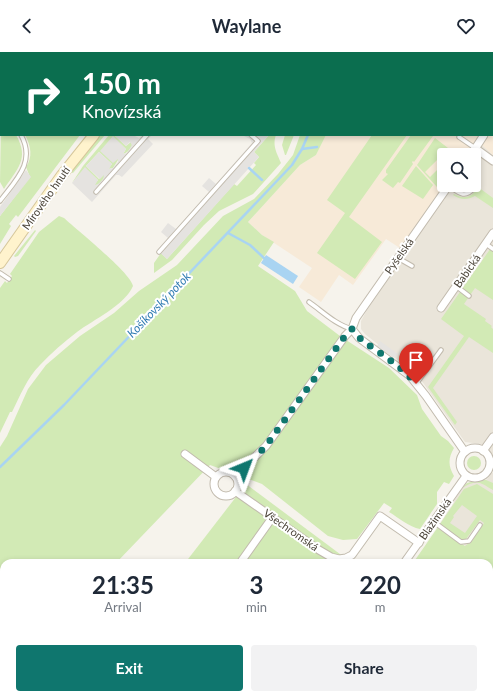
<!DOCTYPE html>
<html lang="en">
<head>
<meta charset="utf-8">
<style>
  body { margin:0; font-family:Lato,sans-serif; background:#f2f2f3; color:#1f2937; height:100vh; display:flex; flex-direction:column; font-size:15px; white-space:nowrap }
  * { box-sizing:border-box; margin:0 }
  p { font-size:13px; color:#747a83 }
  .icon { flex:none; width:22px; height:22px; fill:none; stroke:currentColor; stroke-width:2; stroke-linecap:round; stroke-linejoin:round }
  .map { position:relative; flex:1; overflow:hidden }
  .panel { position:absolute; left:0px; top:507px; width:493px; height:140px; display:flex; flex-direction:column; background:#fff; border-radius:12px 12px 0 0; box-shadow:0 2px 6px #0003 }
  .panel>* { flex:none }
  .top-card { position:absolute; left:0px; top:0px; width:493px; height:84px; box-shadow:0 2px 6px #0003; background:#0b6e4f; color:#fff; overflow:hidden }
  .tools { position:absolute; left:437px; top:96px; display:grid; gap:8px }
  .tools a { display:grid; place-items:center; width:44px; height:44px; border-radius:4px; background:#fff; box-shadow:0 2px 6px #0003; font-size:20px }
  .pin { position:absolute; display:grid; place-items:center; width:34px; height:34px; color:#fff; margin:-41px -17px; border-radius:50% 50% 50% 0; rotate:-45deg; box-shadow:0 0 4px #0007 }
  .pin .icon { rotate:45deg }
  .me { position:absolute; width:44px; margin:-22px; rotate:44deg; stroke-linejoin:round; filter:drop-shadow(0 0 3px #0008) }
  .turn { display:flex; align-items:center; gap:14px; height:84px; padding:0 16px; font-size:18px }
  .turn .icon { width:52px; height:52px; stroke-width:2.5 }
  .turn b { display:block; font-size:28px; line-height:34px }
  .eta { display:flex; justify-content:space-evenly; align-items:center; height:68px; text-align:center }
  .eta b { font-size:24px; font-weight:700; line-height:28px }
  .action { display:flex; gap:8px; margin-top:auto; padding:8px 16px }
  .action a { flex:1; height:46px; border-radius:4px; background:#0f766e; color:#fff; font-size:16px; font-weight:700; line-height:46px; text-align:center }
  .action a+a { background:#f2f2f3; color:#1f2937 }
  header { display:flex; justify-content:space-between; align-items:center; height:52px; padding:0 16px; background:#fff; font-size:18px; font-weight:700 }
  .map>svg:first-child { display:block }
</style>
</head>
<body>
<header><svg class="icon" aria-label="back" viewBox="0 0 24 24"><path d="M15 5l-7 7 7 7"/></svg>Waylane<svg class="icon" aria-label="heart" viewBox="0 0 24 24"><path d="M12 20l-8-8c-3-5 5-10 8-4 3-6 11-1 8 4z"/></svg></header>
<div class="map">
<svg width="493" height="647" viewBox="0 0 493 647">
  <rect width="100%" height="100%" fill="#f6f3ec"/>
  <g fill="#eae5da">
    <path d="M482 93 493 103V416L490 398 481 392 465 390 419 325 365 282 361 277V269L367 258 453 133H474V104Z"/>
    <path d="M493 420V513L438 475 464 433 470 430 486 428Z"/>
    <path d="M489 627 493 631V647H44L41 643H489Z"/>
  </g>
  <path fill="#f7ead8" d="M424 0H493V103L482 93 474 104 444 103V133H453L406 200 386 187 353 233 339 223 321 250 299 235 312 216 262 183 248 170 300 113 316 103 326 83H492V1H423Z"/>
  <path fill="#efe8d6" d="M0 0H160L1 1V44Z"/>
  <g fill="#d2eab5" fill-rule="evenodd">
    <path d="M1 70V83H16C30 107 17 117 4 137L0 130Z"/>
    <path d="M25 83H80L18 165 16 163 9 172 11 174 0 192V164L30 125 26 115C33 105 31 94 25 83Z"/>
    <path d="M100 83H105L73 121 70 120Z"/>
    <path d="M109 83H114L126 94 131 90 132 93C131 97 127 101 123 102L126 97 113 85 118 108 113 116 108 117 112 112 99 100 86 114 99 127 104 122V126L98 133H94L98 128 85 116 72 131 83 114Z"/>
    <path d="M269 83H276C272 94 277 101 281 111L253 142 219 159 204 173 172 208 154 221V211L161 201 167 207 234 132 237 134 256 113 254 111 259 105 254 100Z"/>
    <path d="M285 83H294L286 103H285L282 93Z"/>
    <path d="M300 83H326L316 103 300 113 248 170 262 183 274 190 258 214 295 239 307 259 340 284 389 316 417 343 422 357 441 384 448 389 454 396C448 406 448 414 454 424L449 432 444 430 437 440V452L420 477C409 475 399 466 389 460L392 456 384 451 357 487 343 488 328 484 262 432 210 413 116 511H4V629L0 627V395L7 384 28 337 46 313 80 284 114 261 139 239 177 213 223 164 254 147 278 122 293 103Z"/>
    <path d="M372 83H407L349 165 382 190 355 227 317 201 345 161 327 148Z"/>
    <path d="M411 83H431L433 84 414 110 413 109 412 110 413 112 400 131 398 130 393 136 382 128 388 122 386 121V118Z"/>
    <path d="M435 86 448 96 440 105 425 120 430 125 444 111V126L437 135 417 113Z"/>
    <path d="M416 114 433 133 423 147 402 134Z"/>
    <path d="M478 135 493 146V156L475 144C467 148 461 148 453 143L454 142C465 148 472 145 478 135Z"/>
    <path d="M59 164 64 166C77 178 131 221 133 234 125 253 93 268 77 280 64 290 51 301 40 313 27 326 20 344 12 360H10L0 381V236L5 229 7 231 12 224 10 222 39 180Z"/>
    <path d="M35 178 36 179 18 204 15 205 14 204Z"/>
    <path d="M493 193V248L475 236 464 252 486 267 485 269 492 274 491 275 493 277V301L469 285 433 336 457 370 455 373 428 335 464 284 441 267Z"/>
    <circle cx="474" cy="411" r="7"/>
    <path d="M480 428H486L493 431V438C479 430 478 427 462 436L467 431Z"/>
    <path d="M246 432 352 511H185Z"/>
    <path d="M477 432 493 442V631L489 627V511H413L438 475 465 494 472 489 484 471 480 468 466 487 462 489 440 472 464 437ZM462 453 477 464 465 481 450 471 454 465 453 464Z"/>
    <path d="M0 636 4 637V643H17L26 647 0 646Z"/>
    <path d="M33 643H270L267 647H41Z"/>
    <path d="M354 643H381L378 647H351Z"/>
  </g>
  <g fill="#e5e3e0">
    <path d="M114 83H137L135 84 139 86 143 83H152L148 87 153 92 122 125 119 123H116L92 150 72 131 85 115 98 128 95 133 98 132 103 128 104 123 100 127 86 114 99 100 112 112 109 117 113 116 118 110V107L113 111 100 99 113 84 126 97 123 102 127 101 132 93 130 90 126 94Z"/>
    <path d="M242 83H269L254 100 259 105 167 207 157 198 168 186 161 180 168 171 176 177 209 140 202 134 209 126 216 132 252 91 250 87Z"/>
    <path d="M26 118 31 125 0 164V155Z"/>
    <path d="M380 289 398 302 394 306 377 294Z"/>
    <path d="M402 305 417 318 413 322 398 309Z"/>
  </g>
  <path fill="#a9d4f2" d="M266 203 298 224 293 232 261 211Z"/>
  <g fill="none" stroke-linecap="round" stroke-linejoin="round">
    <g stroke="#a9d4f2" stroke-width="2.5">
      <path d="M303 0V1"/>
      <path d="M302 97 317 95"/>
      <path d="M249 116 262 128"/>
      <path d="M228 181 250 193 264 206"/>
      <path d="M0 415 64 353 292 113 302 97 308 83"/>
    </g>
    <defs>
      <g id="lane">
        <path d="M492 47 493 48"/>
        <path d="M459 85 475 96"/>
        <path d="M449 134C459 141 465 147 474 136"/>
        <path d="M96 140 147 83"/>
        <path d="M0 149C16 128 36 110 21 83"/>
        <path d="M486 192 493 197"/>
        <path d="M159 200 258 89 251 83"/>
        <path d="M398 206 412 214"/>
        <path d="M0 221 9 227"/>
        <path d="M456 234 469 244"/>
        <path d="M309 250C322 259 336 273 352 277"/>
        <path d="M416 332 441 298"/>
        <path d="M434 470 461 490 469 489 480 473"/>
      </g>
      <g id="street">
        <path d="M194 0 195 1"/>
        <path d="M492 72 493 70"/>
        <path d="M475 96 493 109"/>
        <path d="M471 103 484 83"/>
        <path d="M441 256 493 181"/>
        <path d="M352 277 359 286 410 324 426 344 465 400"/>
        <circle cx="475" cy="411" r="15"/>
        <path d="M483 399 493 385"/>
        <path d="M185 402 216 425"/>
        <circle cx="226" cy="432" r="12"/>
        <path d="M235 424 266 394 345 284 352 277 356 266 449 133"/>
        <path d="M235 439 319 498 331 505 339 507 346 506 352 503 380 464 419 491"/>
        <path d="M240 511 272 466"/>
        <path d="M404 511 466 424"/>
        <path d="M73 647 76 643"/>
        <path d="M144 647 147 643"/>
        <path d="M308 647 310 643"/>
      </g>
      <g id="secondary">
        <path d="M203 1 205 0"/>
        <path d="M0 211 62 123 94 83"/>
      </g>
    </defs>
    <use href="#lane" stroke="#c2bbae" stroke-width="5.5"/>
    <use href="#street" stroke="#c2bbae" stroke-width="9"/>
    <use href="#secondary" stroke="#d6c79b" stroke-width="12"/>
    <use href="#lane" stroke="#fff" stroke-width="3.5"/>
    <use href="#street" stroke="#fff" stroke-width="7"/>
    <use href="#secondary" stroke="#fff3cd" stroke-width="10"/>
  </g>
  <g fill="none" stroke-linecap="round" stroke-linejoin="round">
    <path stroke="#0f766e" stroke-width="7" stroke-dasharray="0 12.6" d="M244 416 266 394 345 284 352 277C358 286 367 292 376 298 390 308 405 318 416 332"/>
  </g>
  <g text-anchor="middle" stroke-width="4" stroke-linejoin="round" paint-order="stroke">
    <g font-size="11" fill="#4b4439" stroke="#fff">
      <text transform="translate(46 146) rotate(-55)" y="4">Mírového hnutí</text>
      <text transform="translate(399 204) rotate(-55)" y="4">Pyšelská</text>
      <text transform="translate(467 219) rotate(-55)" y="4">Babická</text>
      <text transform="translate(435 467) rotate(-55)" y="4">Blažimská</text>
      <text transform="translate(291 478) rotate(35)" y="4">Všechromská</text>
    </g>
    <g font-size="12" font-style="italic" fill="#2e7ab2" stroke="#fff">
      <text transform="translate(159 253) rotate(-46)" y="4">Košíkovský potok</text>
    </g>
  </g>
</svg>
<div class="tools">
<a><svg class="icon" aria-label="search" viewBox="0 0 24 24"><circle cx="10" cy="10" r="6"/><path d="M15 15l6 6"/></svg></a>
</div>
<div class="pin" style="left:416px;top:332px;background:#d93025"><svg class="icon" aria-label="arrive" viewBox="0 0 24 24"><path d="M6 21V4h12l-3 4 3 4H6"/></svg></div>
<svg class="me" style="left:244px;top:416px" viewBox="-20 -20 40 40"><path d="M0-17L14 15 0 8-14 15z" fill="#0f766e" stroke="#fff" stroke-width="4"/></svg>
<div class="top-card">
<div class="turn"><svg class="icon" aria-label="right" viewBox="0 0 24 24"><path d="M7 20v-9h11M14 6l5 5-5 5"/></svg><div><b>150 m</b>Knovízská</div></div>
</div>
<section class="panel">
<div class="eta">
<div><b>21:35</b><p>Arrival</p></div>
<div><b>3</b><p>min</p></div>
<div><b>220</b><p>m</p></div>
</div>
<div class="action"><a>Exit</a><a>Share</a></div>
</section>
</div>
</body>
</html>
